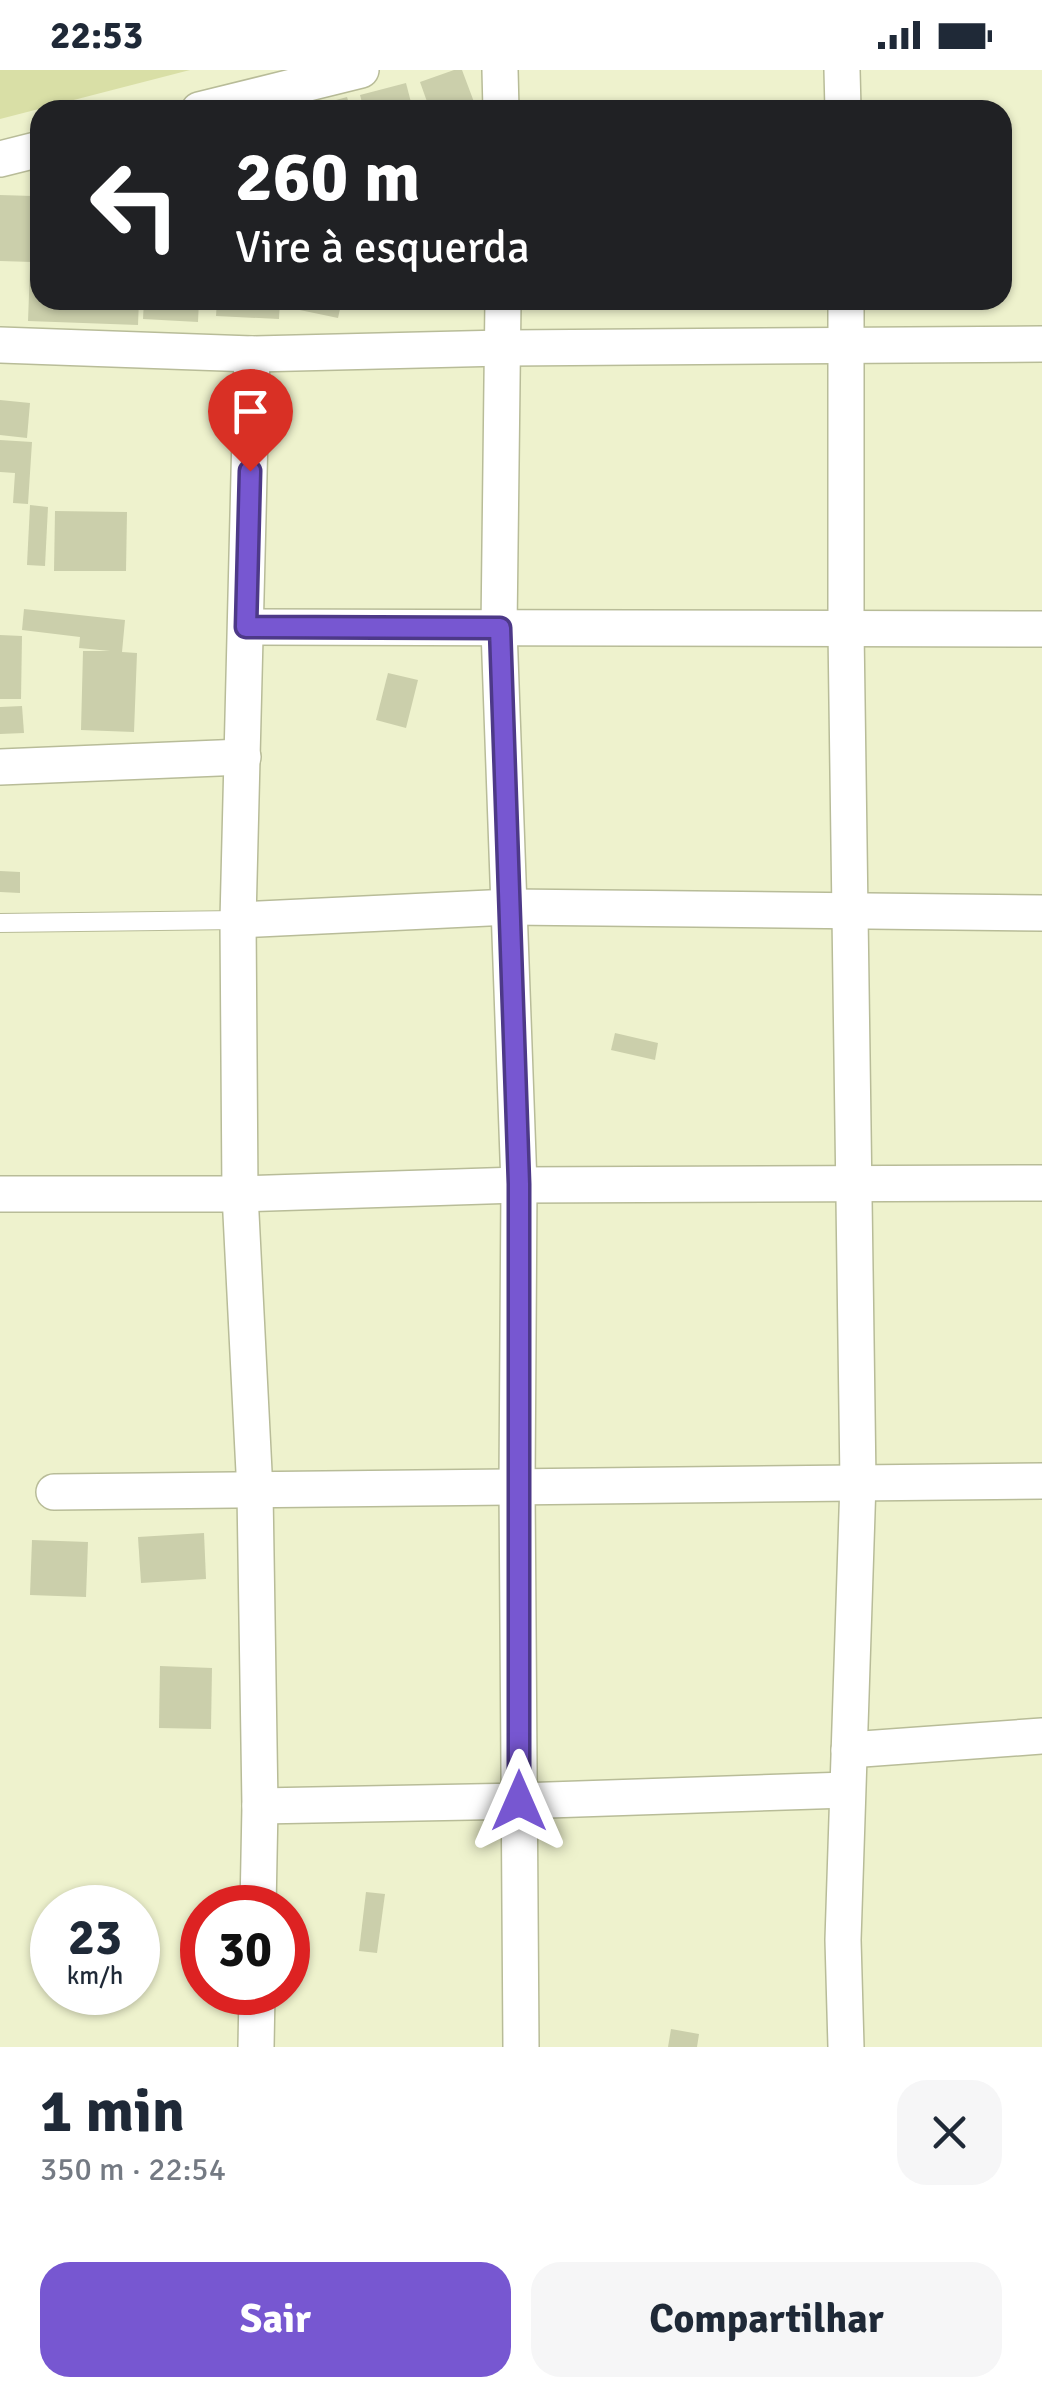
<!DOCTYPE html>
<html lang="pt">
<head>
<meta charset="utf-8">
<style>
  body { margin:0; font-family:Signika,sans-serif; background:#f6f6f7; color:#1f2937; height:100vh; display:flex; flex-direction:column; font-size:38px; white-space:nowrap }
  * { box-sizing:border-box; margin:0 }
  p { font-size:32px; color:#747a83 }
  .icon { flex:none; width:55px; height:55px; fill:none; stroke:currentColor; stroke-width:2; stroke-linecap:round; stroke-linejoin:round }
  .map { position:relative; height:1977px; overflow:hidden }
  .details { display:flex; flex-direction:column; background:#fff; flex:1 }
  .details>* { flex:none }
  .top-card { position:absolute; left:30px; top:30px; width:982px; height:210px; border-radius:30px; box-shadow:0 2px 8px #0004; background:#202124; color:#fff; overflow:hidden }
  .speed { position:absolute; left:30px; top:1815px; display:flex; gap:20px; font-size:50px; font-weight:700; text-align:center }
  .speed>* { display:grid; place-content:center; width:130px; height:130px; border-radius:50%; background:#fff; box-shadow:0 2px 8px #0004; line-height:1 }
  .speed small { font-size:25px; font-weight:400 }
  .speed .limit { border:15px solid #d22; background:#fff; color:#111 }
  .pin { position:absolute; display:grid; place-items:center; width:85px; height:85px; color:#fff; margin:-102px -42px; border-radius:50% 50% 50% 0; rotate:-45deg; box-shadow:0 0 10px #0007 }
  .pin .icon { rotate:45deg }
  .me { position:absolute; width:110px; margin:-55px; rotate:0deg; stroke-linejoin:round; filter:drop-shadow(0 0 8px #0008) }
  .turn { display:flex; align-items:center; gap:35px; height:210px; padding:0 40px; font-size:45px }
  .turn .icon { width:130px; height:130px; stroke-width:2.5 }
  .turn b { display:block; font-size:70px; line-height:85px }
  .round { display:grid; place-items:center; flex:none; width:105px; height:105px; border-radius:30px; background:#f6f6f7 }
  .head { display:flex; align-items:center; justify-content:space-between; height:170px; padding:0 40px }
  h1 { font-size:60px; font-weight:800; line-height:75px }
  .button { display:flex; gap:20px; margin-top:auto; padding:20px 40px }
  .button a { flex:1; height:115px; border-radius:30px; background:#7757d1; color:#fff; font-size:40px; font-weight:800; line-height:115px; text-align:center }
  .button a+a { background:#f6f6f7; color:#1f2937 }
  .status { display:flex; justify-content:space-between; align-items:center; height:70px; padding:0 50px; background:#fff; direction:ltr }
  .status svg { height:28px; fill:currentColor }
  .map>svg:first-child { display:block }
</style>
</head>
<body>
<div class="status"><b>22:53</b><svg viewBox="0 0 49 12"><path d="M0 12V9h3v3zM5 12V6h3v6zM10 12V3h3v9zM15 12V0h3v12zM26 1h20v11H26zM47 4h2v5h-2z"/></svg></div>
<div class="map">
<svg width="1042" height="1977" viewBox="0 0 1042 1977">
  <rect width="100%" height="100%" fill="#eef2cd"/>
  <path fill="#d9dfa6" d="M0 0H190L0 49Z"/>
  <g fill="#cbcfab">
    <path d="M454 0H462L477 40H430L420 12Z"/>
    <path d="M406 13 413 40H364L360 25Z"/>
    <path d="M347 27 351 40H303V39Z"/>
    <path d="M0 125 33 126 32 192 0 191Z"/>
    <path d="M30 198 40 199V230H139L138 255 28 251Z"/>
    <path d="M144 230H199L198 252 143 249Z"/>
    <path d="M217 230H280L279 249 216 246Z"/>
    <path d="M297 230H342L338 248 295 239Z"/>
    <path d="M0 330 30 333 27 368 0 365Z"/>
    <path d="M0 370 32 372 28 434 13 433 15 403 0 402Z"/>
    <path d="M30 435 48 437 45 496 27 495Z"/>
    <path d="M55 441 127 442 126 501H54Z"/>
    <path d="M24 539 125 550 122 582 137 583 134 662 81 660 83 581H110L79 578 80 567 22 560Z"/>
    <path d="M0 565 22 566 21 629H0Z"/>
    <path d="M388 603 418 610 406 658 376 650Z"/>
    <path d="M22 636 24 663 0 664V637Z"/>
    <path d="M0 801 20 802V823L0 822Z"/>
    <path d="M615 963 658 973 655 990 611 980Z"/>
    <path d="M204 1463 206 1509 141 1513 138 1467Z"/>
    <path d="M32 1470 88 1472 86 1527 30 1525Z"/>
    <path d="M160 1596 212 1598 211 1659 159 1658Z"/>
    <path d="M366 1822 385 1824 377 1883 359 1881Z"/>
    <path d="M52 1876V1921L33 1887Z"/>
    <path d="M671 1959 699 1964 697 1977H668Z"/>
  </g>
  <g fill="none" stroke-linecap="round" stroke-linejoin="round">
    <defs>
      <path id="service" d="M0 853 238 850"/>
      <g id="minor">
        <path d="M500 0 501 40"/>
        <path d="M842 0 843 40"/>
        <path d="M199 40 361 0"/>
        <path d="M0 89 40 79"/>
        <path d="M503 230 499 559 519 1115 517 1415 521 1977"/>
        <path d="M0 275 252 284 503 278 1042 274"/>
        <path d="M252 284 238 850 240 1124 255 1422 260 1736 258 1838"/>
        <path d="M246 557 1042 559"/>
        <path d="M0 697 243 687"/>
        <path d="M238 850 510 837 1042 843"/>
        <path d="M0 1124H240L519 1115 1042 1113"/>
        <path d="M54 1422 1042 1411"/>
        <path d="M849 1680 1042 1666"/>
        <path d="M260 1736 519 1731 847 1720"/>
        <path d="M256 1977 257 1922"/>
        <path d="M846 1977 843 1870 858 1412 846 560V230"/>
      </g>
    </defs>
    <use href="#service" stroke="#b8bc98" stroke-width="20"/>
    <use href="#minor" stroke="#b8bc98" stroke-width="38"/>
    <use href="#service" stroke="#fff" stroke-width="18"/>
    <use href="#minor" stroke="#fff" stroke-width="35"/>
  </g>
  <g fill="none" stroke-linecap="round" stroke-linejoin="round">
    <defs>
      <path id="route" d="M250 401 246 557 500 558 519 1114V1731"/>
    </defs>
    <use href="#route" stroke="#4d3988" stroke-width="25"/>
    <use href="#route" stroke="#7757d1" stroke-width="18"/>
  </g>
</svg>
<div class="speed"><div>23<small>km/h</small></div><div class="limit">30</div></div>
<div class="pin" style="left:250px;top:401px;background:#d93025"><svg class="icon" aria-label="arrive" viewBox="0 0 24 24"><path d="M6 21V4h12l-3 4 3 4H6"/></svg></div>
<svg class="me" style="left:519px;top:1731px" viewBox="-20 -20 40 40"><path d="M0-17L14 15 0 8-14 15z" fill="#7757d1" stroke="#fff" stroke-width="4"/></svg>
<div class="top-card">
<div class="turn"><svg class="icon" aria-label="left" viewBox="0 0 24 24"><path d="M17 20v-9H6M10 6l-5 5 5 5"/></svg><div><b>260 m</b>Vire à esquerda</div></div>
</div>
</div>
<section class="details">
<div class="head"><div><h1>1 min</h1><p>350 m · 22:54</p></div><a class="round"><svg class="icon" aria-label="close" viewBox="0 0 24 24"><path d="M6 6l12 12M18 6L6 18"/></svg></a></div>
<div class="button"><a>Sair</a><a>Compartilhar</a></div>
</section>
</body>
</html>
